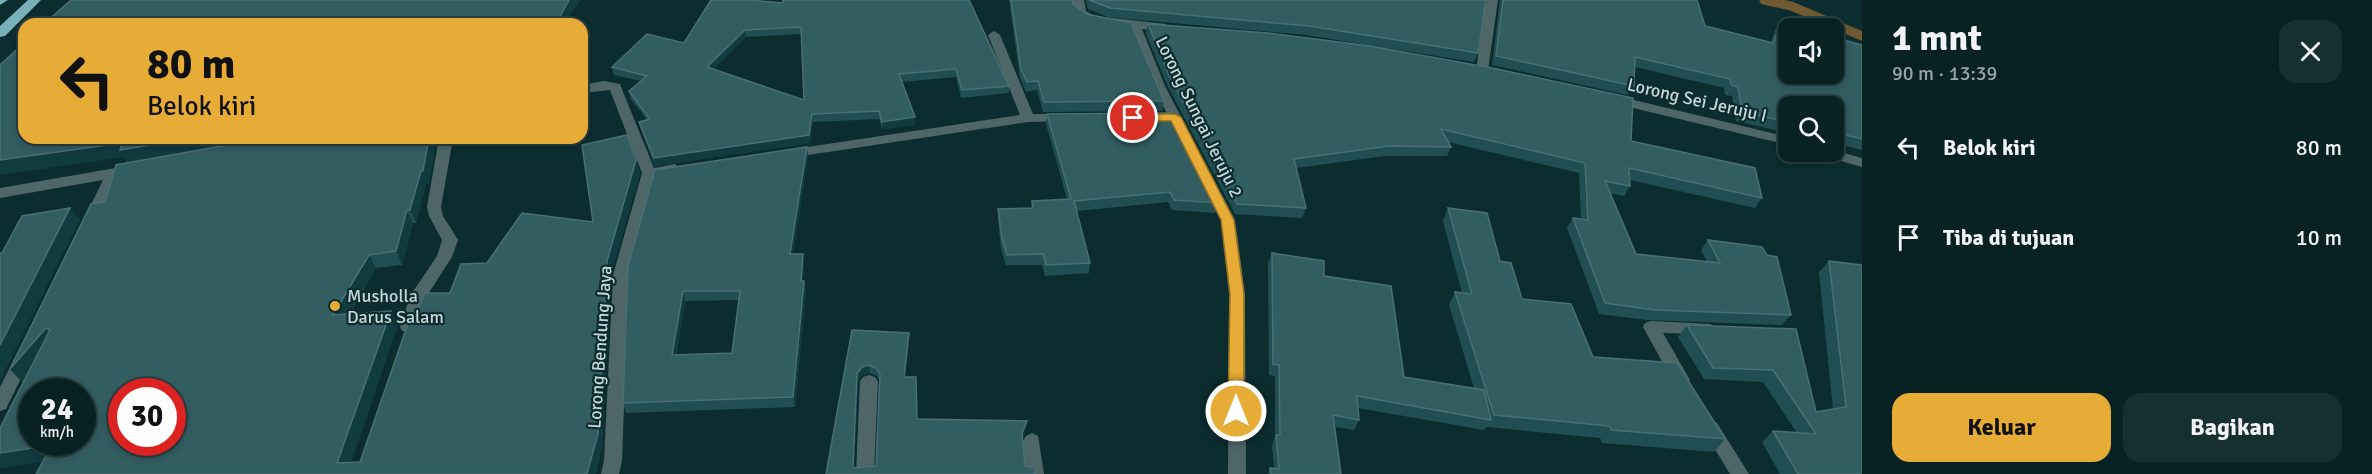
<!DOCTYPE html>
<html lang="id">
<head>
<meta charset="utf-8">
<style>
  body { margin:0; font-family:Signika,sans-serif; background:#162f31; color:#f1f3f6; height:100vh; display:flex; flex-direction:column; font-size:22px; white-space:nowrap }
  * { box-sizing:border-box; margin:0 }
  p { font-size:20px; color:#98a4a6 }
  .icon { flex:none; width:33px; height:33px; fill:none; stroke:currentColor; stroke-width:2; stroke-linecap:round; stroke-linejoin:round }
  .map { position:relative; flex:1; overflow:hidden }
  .drawer { display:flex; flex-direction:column; background:#082224; width:510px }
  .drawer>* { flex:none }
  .hud { position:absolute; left:18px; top:18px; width:570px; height:126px; border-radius:18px; box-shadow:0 3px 9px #0003,0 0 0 2px #293f41; background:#e6ac36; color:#111; overflow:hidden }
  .controls { position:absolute; left:1778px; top:18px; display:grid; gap:12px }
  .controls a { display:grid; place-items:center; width:66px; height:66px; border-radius:12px; background:#082224; box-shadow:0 3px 9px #0003,0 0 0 2px #293f41; font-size:30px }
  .speed { position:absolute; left:18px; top:378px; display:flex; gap:12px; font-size:30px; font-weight:700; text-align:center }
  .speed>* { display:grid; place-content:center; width:78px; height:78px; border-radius:50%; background:#082224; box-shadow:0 3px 9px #0003,0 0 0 2px #293f41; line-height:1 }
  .speed small { font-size:15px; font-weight:400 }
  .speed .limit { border:9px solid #d22; background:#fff; color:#111 }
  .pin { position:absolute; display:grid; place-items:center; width:51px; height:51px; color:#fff; margin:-26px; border:3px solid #fff; border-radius:50%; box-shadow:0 2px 6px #0007 }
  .me { position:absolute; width:66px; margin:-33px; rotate:0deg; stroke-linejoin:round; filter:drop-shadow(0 0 4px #0008) }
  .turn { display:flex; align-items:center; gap:21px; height:126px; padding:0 30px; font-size:27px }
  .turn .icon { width:78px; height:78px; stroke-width:2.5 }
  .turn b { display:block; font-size:42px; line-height:51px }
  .round { display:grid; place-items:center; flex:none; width:63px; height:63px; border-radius:18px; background:#162f31 }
  .head { display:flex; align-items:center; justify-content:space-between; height:102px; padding:0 30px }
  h1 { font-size:36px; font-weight:800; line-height:45px }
  .action { display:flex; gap:12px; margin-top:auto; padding:12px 30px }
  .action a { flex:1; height:69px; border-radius:18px; background:#e6ac36; color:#111; font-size:24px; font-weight:800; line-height:69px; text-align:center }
  .action a+a { background:#162f31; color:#f1f3f6 }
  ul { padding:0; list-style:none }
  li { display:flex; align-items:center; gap:18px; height:90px; padding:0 30px }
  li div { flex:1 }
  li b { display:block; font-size:22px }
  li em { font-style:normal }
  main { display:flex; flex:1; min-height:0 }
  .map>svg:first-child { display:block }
</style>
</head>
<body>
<main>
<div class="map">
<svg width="1862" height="474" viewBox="0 0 1862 474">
  <rect width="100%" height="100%" fill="#0b2d30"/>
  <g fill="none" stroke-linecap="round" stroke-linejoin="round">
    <path stroke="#705a32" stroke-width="9" d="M1764 0 1791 6 1862 36"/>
    <g fill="#4e6668" fill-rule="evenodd">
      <path d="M1072 0H1084L1086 11 1095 16 1166 24 1172 28 1166 32 1142 29 1165 86 1235 220 1245 294 1246 474H1228L1229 294 1221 220 1153 86 1130 27 1092 23 1076 15Z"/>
      <path d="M1486 0H1498L1488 70 1482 74 1476 70Z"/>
      <path d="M994 31 1000 35 1033 114H1067L1074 118 1072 121 1028 122 788 158 781 154 788 150 1020 115 988 35Z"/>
      <path d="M604 81 620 84 621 87 654 168 675 164 682 169 680 172 655 177 629 275 622 460 619 474H601L604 460 613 275 642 173 610 90 582 93V85Z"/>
      <path d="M1613 95 1788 137V145L1608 102 1607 99 1608 96Z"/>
      <path d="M439 138H453L441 207 443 216 458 240 452 257 426 297 416 327 414 331H402L400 327 410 296 437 256 442 240 429 216 427 207Z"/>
      <path d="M1833 150 1862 158V167L1820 155 1818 152Z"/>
      <path d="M133 165 140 170 138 173 118 177 97 221 90 226 83 221 103 180 0 198V188Z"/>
      <path d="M1651 321 1711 324 1713 328 1711 332 1705 334 1663 333 1690 380 1687 385 1681 387 1675 385 1643 327 1645 323Z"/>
      <path d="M24 349 30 351 32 356 6 409 0 411V387L18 351Z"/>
      <path d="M869 375 875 377 878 382 874 474H856L860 382 863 377Z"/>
      <path d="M1711 421 1717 423 1749 474H1730L1702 428 1705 423Z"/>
      <path d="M1032 433 1038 436 1044 474H1026L1023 441 1026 436Z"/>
    </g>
    <g fill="#78b1b6" fill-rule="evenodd">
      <path d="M0 0H8L0 5Z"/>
      <path d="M28 0H41L5 36 0 37V26Z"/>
    </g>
  </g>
  <g fill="#204e53" fill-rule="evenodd">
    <path d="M1009 0H1072L1073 4 1164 101 1162 111 1043 112 1037 90 1026 92 1020 78Z"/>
    <path d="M1086 0H1486L1478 53 1474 62 1306 35 1108 17 1088 9Z"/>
    <path d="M1500 0H1697L1705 26 1771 42 1775 30 1781 21 1862 45V150L1833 143V106H1788V133L1736 121 1732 96 1725 95 1724 88 1635 67 1634 86 1628 95 1492 65Z"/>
    <path d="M783 3 1009 86V93L961 98 956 77 902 82 915 125 882 129 879 119 813 122 810 143 655 166 641 130 639 122 647 120 631 99 629 91 641 81 614 75 612 67 684 43ZM801 34 804 100 713 70 746 37Z"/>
    <path d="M1148 24 1631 141 1762 198 1755 208 1630 180V186L1624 196 1610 193 1636 254 1707 262 1701 250 1708 240 1791 315 1782 325 1647 320 1599 314 1567 228 1573 218 1581 219 1579 173 1448 142 1451 147 1447 156H1385L1296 168 1306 208 1302 218 1235 214 1167 85 1146 34Z"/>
    <path d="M1047 114 1218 203 1215 213 1172 210 1168 202 1077 211 1090 263 1089 273 1045 276 1042 265H1006L1001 249 998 219V209L1031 208 1032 201 1067 199 1046 124Z"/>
    <path d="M24 138 429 184H426L416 223H413L402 265 376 268 350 314 398 324 351 462H360L418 308 450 293 487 263 593 222 636 160 640 173 611 274 602 447 596 474H36L43 461 0 468 26 377 22 382 10 369 128 163 124 157Z"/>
    <path d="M807 147 808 157 793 254H803L804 263 803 281H804L806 291 795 407 626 413 623 403 628 266ZM739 300 732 353 676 355 685 301Z"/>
    <path d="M1448 208 1500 261 1522 299 1593 357 1725 439 1714 452 1602 443 1600 438 1486 427 1484 430 1358 408 1359 420 1354 430 1335 427 1341 474H1268L1270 468H1274L1272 445 1275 437V376L1269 375 1268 264 1272 253 1324 276 1404 377 1474 388 1449 305 1455 292 1462 293 1443 221Z"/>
    <path d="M1829 261 1862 474H1780L1762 442 1773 431 1797 433 1763 382 1704 379 1678 337 1687 325 1796 329 1816 412 1833 409 1819 272Z"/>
    <path d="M852 330 909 333V342L905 377 917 419 1026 429 1022 438 1025 466 826 474ZM870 373 877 376 879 381 876 466 855 468 854 467 858 382 862 375Z"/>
  </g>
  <g fill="#103b3f">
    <path d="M569 0H581L570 15 566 24H556Z"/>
    <path d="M745 30 746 37 708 75 707 67Z"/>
    <path d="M812 114 813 122 810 143 655 166 654 158Z"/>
    <path d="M915 117V125L882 129V122Z"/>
    <path d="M191 138H273L129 163 124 157 0 175V160L122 143Z"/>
    <path d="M429 138H437L429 184H426L416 223 410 210Z"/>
    <path d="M807 147 808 157 791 264 790 254Z"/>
    <path d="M636 160 640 173 611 274 602 447 596 474H587L607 261Z"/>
    <path d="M70 208 80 220 0 381V345Z"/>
    <path d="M407 210 413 223 402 265 396 251Z"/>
    <path d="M803 254 804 263 802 291 801 281Z"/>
    <path d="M369 255 376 268 341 328 333 315Z"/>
    <path d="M804 281 806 291 795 407 793 397Z"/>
    <path d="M683 291 685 301 675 365 672 355Z"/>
    <path d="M391 311 398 324 347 474 337 463Z"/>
    <path d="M46 328 58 341 22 382 10 369Z"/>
    <path d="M909 333V342L904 385V377Z"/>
    <path d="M869 365 870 373 862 375 858 382 854 474 853 466 857 374 862 367Z"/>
    <path d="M1027 421 1026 429 1021 441 1022 433Z"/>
    <path d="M52 445 65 458 0 468V453Z"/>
  </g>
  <g fill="#325d61" stroke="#497074" stroke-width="1.5" fill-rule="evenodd">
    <path d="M71 0H569L556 24H44Z"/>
    <path d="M711 0H749L783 3V0H969L1009 86 962 90 956 69 899 74 915 117 882 122 879 111 812 114 809 135 654 158 639 122 650 119 629 91 647 76 612 67 647 34 684 43ZM801 27 804 100 707 67 745 30Z"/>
    <path d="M1011 0H1072L1073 4 1086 14 1131 23 1164 101 1044 102 1038 81 1027 82 1021 69Z"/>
    <path d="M1089 0H1486L1478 53 1309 26 1110 8Z"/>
    <path d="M1503 0H1697L1705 26 1773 43 1781 21 1805 28H1788V74H1833V37L1862 45V139L1833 132V106H1788V122L1742 112 1738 87 1731 85 1730 79 1635 57 1634 86 1496 56Z"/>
    <path d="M1148 24 1268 33 1370 46 1492 68 1633 98 1631 141 1755 168 1762 198 1629 168 1630 186 1605 181 1636 254 1720 263 1708 240 1762 247 1767 255 1777 257 1791 315 1655 310 1605 303 1573 218 1588 220 1585 163 1441 129 1451 147 1389 146 1294 159 1306 208 1237 204 1169 75Z"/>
    <path d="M24 43V138H191L120 150 122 143 0 160V65Z"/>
    <path d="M1171 113 1218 203 1174 200 1170 192 1074 201 1090 263 1046 265 1043 254 1007 255 1002 238 998 209 1033 208 1032 201 1071 199 1047 114Z"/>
    <path d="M627 135 636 160 607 261 598 434 587 474H36L52 445 0 453V428L50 330 46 328 10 369 91 204 105 202 116 165 266 138H429L423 171H421L410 210H407L396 251 369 255 333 315 391 311 337 463 360 462 413 309 418 308 426 293H450L461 264 487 263 522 213 593 222 582 145ZM32 392H82V442H32ZM122 392H172V442H122Z"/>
    <path d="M807 147 790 254H803L801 281H804L793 397 623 403 628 266 655 170ZM683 291H740L732 353 672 355Z"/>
    <path d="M70 208 0 345V253H2L22 216Z"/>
    <path d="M1448 208 1487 213 1500 261 1511 263 1522 299 1571 304 1593 357 1677 363 1725 439 1611 430 1609 426 1494 415 1455 292 1472 294Z"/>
    <path d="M1272 253 1324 261V276L1391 286 1404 377 1484 390 1491 420 1357 396 1359 420 1333 415 1341 474H1271L1270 468 1279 469 1276 435H1280L1279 365 1273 364Z"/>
    <path d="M1829 261 1862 265V474H1798L1773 431 1816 434 1773 370 1713 368 1687 325 1796 329 1816 412 1846 407Z"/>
    <path d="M852 330 909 333 904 377H916L917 419 1027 421 1022 433 1025 466 1035 468V474H826ZM869 365 876 368 880 374 876 466 855 468 853 466 857 374 862 367Z"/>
  </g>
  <path fill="#e6ac36" stroke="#967023" stroke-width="1.5" d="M1175 114 1181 117 1234 220 1244 294V411L1236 417 1228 411 1230 294 1221 220 1171 121H1133L1127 118 1133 114Z"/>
  <circle fill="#e6ac36" stroke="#0b2d30" stroke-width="2" cx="335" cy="306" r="6"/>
  <g text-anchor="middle" stroke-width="4.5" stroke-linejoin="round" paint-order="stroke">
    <g font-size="18" fill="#c4d6d8" stroke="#0b2d30">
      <text transform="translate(1697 100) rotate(13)" y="6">Lorong Sei Jeruju I</text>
      <text transform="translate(1199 117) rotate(64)" y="6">Lorong Sungai Jeruju 2</text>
      <text transform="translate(600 347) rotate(-86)" y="6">Lorong Bendung Jaya</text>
    </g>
    <g font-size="18" fill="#c4d6d8" stroke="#0b2d30" text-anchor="start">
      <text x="347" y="302">Musholla<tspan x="347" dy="21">Darus Salam</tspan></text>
    </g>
  </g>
</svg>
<div class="controls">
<a><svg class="icon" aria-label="sound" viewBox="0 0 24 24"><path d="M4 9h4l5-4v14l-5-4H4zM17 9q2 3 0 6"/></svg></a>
<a><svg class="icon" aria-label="search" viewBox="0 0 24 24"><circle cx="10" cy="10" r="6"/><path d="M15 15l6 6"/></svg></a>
</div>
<div class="speed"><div>24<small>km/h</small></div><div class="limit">30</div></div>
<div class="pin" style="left:1133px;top:118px;background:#d93025"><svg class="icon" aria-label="arrive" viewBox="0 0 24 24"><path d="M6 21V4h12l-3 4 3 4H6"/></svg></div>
<svg class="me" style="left:1236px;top:411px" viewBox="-20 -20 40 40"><circle r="17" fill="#e6ac36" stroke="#fff" stroke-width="3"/><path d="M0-11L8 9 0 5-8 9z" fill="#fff"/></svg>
<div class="hud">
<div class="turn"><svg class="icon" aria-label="left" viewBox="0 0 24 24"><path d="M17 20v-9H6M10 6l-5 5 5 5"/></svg><div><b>80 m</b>Belok kiri</div></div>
</div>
</div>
<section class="drawer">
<div class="head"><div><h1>1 mnt</h1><p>90 m · 13:39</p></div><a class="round"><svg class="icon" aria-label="close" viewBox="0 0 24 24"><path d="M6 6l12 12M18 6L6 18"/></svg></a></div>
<ul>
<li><svg class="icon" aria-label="left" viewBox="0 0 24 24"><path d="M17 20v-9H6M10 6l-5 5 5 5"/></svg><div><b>Belok kiri</b></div><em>80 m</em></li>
<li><svg class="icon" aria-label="arrive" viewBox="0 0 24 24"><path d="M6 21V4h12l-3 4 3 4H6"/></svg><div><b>Tiba di tujuan</b></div><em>10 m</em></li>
</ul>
<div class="action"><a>Keluar</a><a>Bagikan</a></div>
</section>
</main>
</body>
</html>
